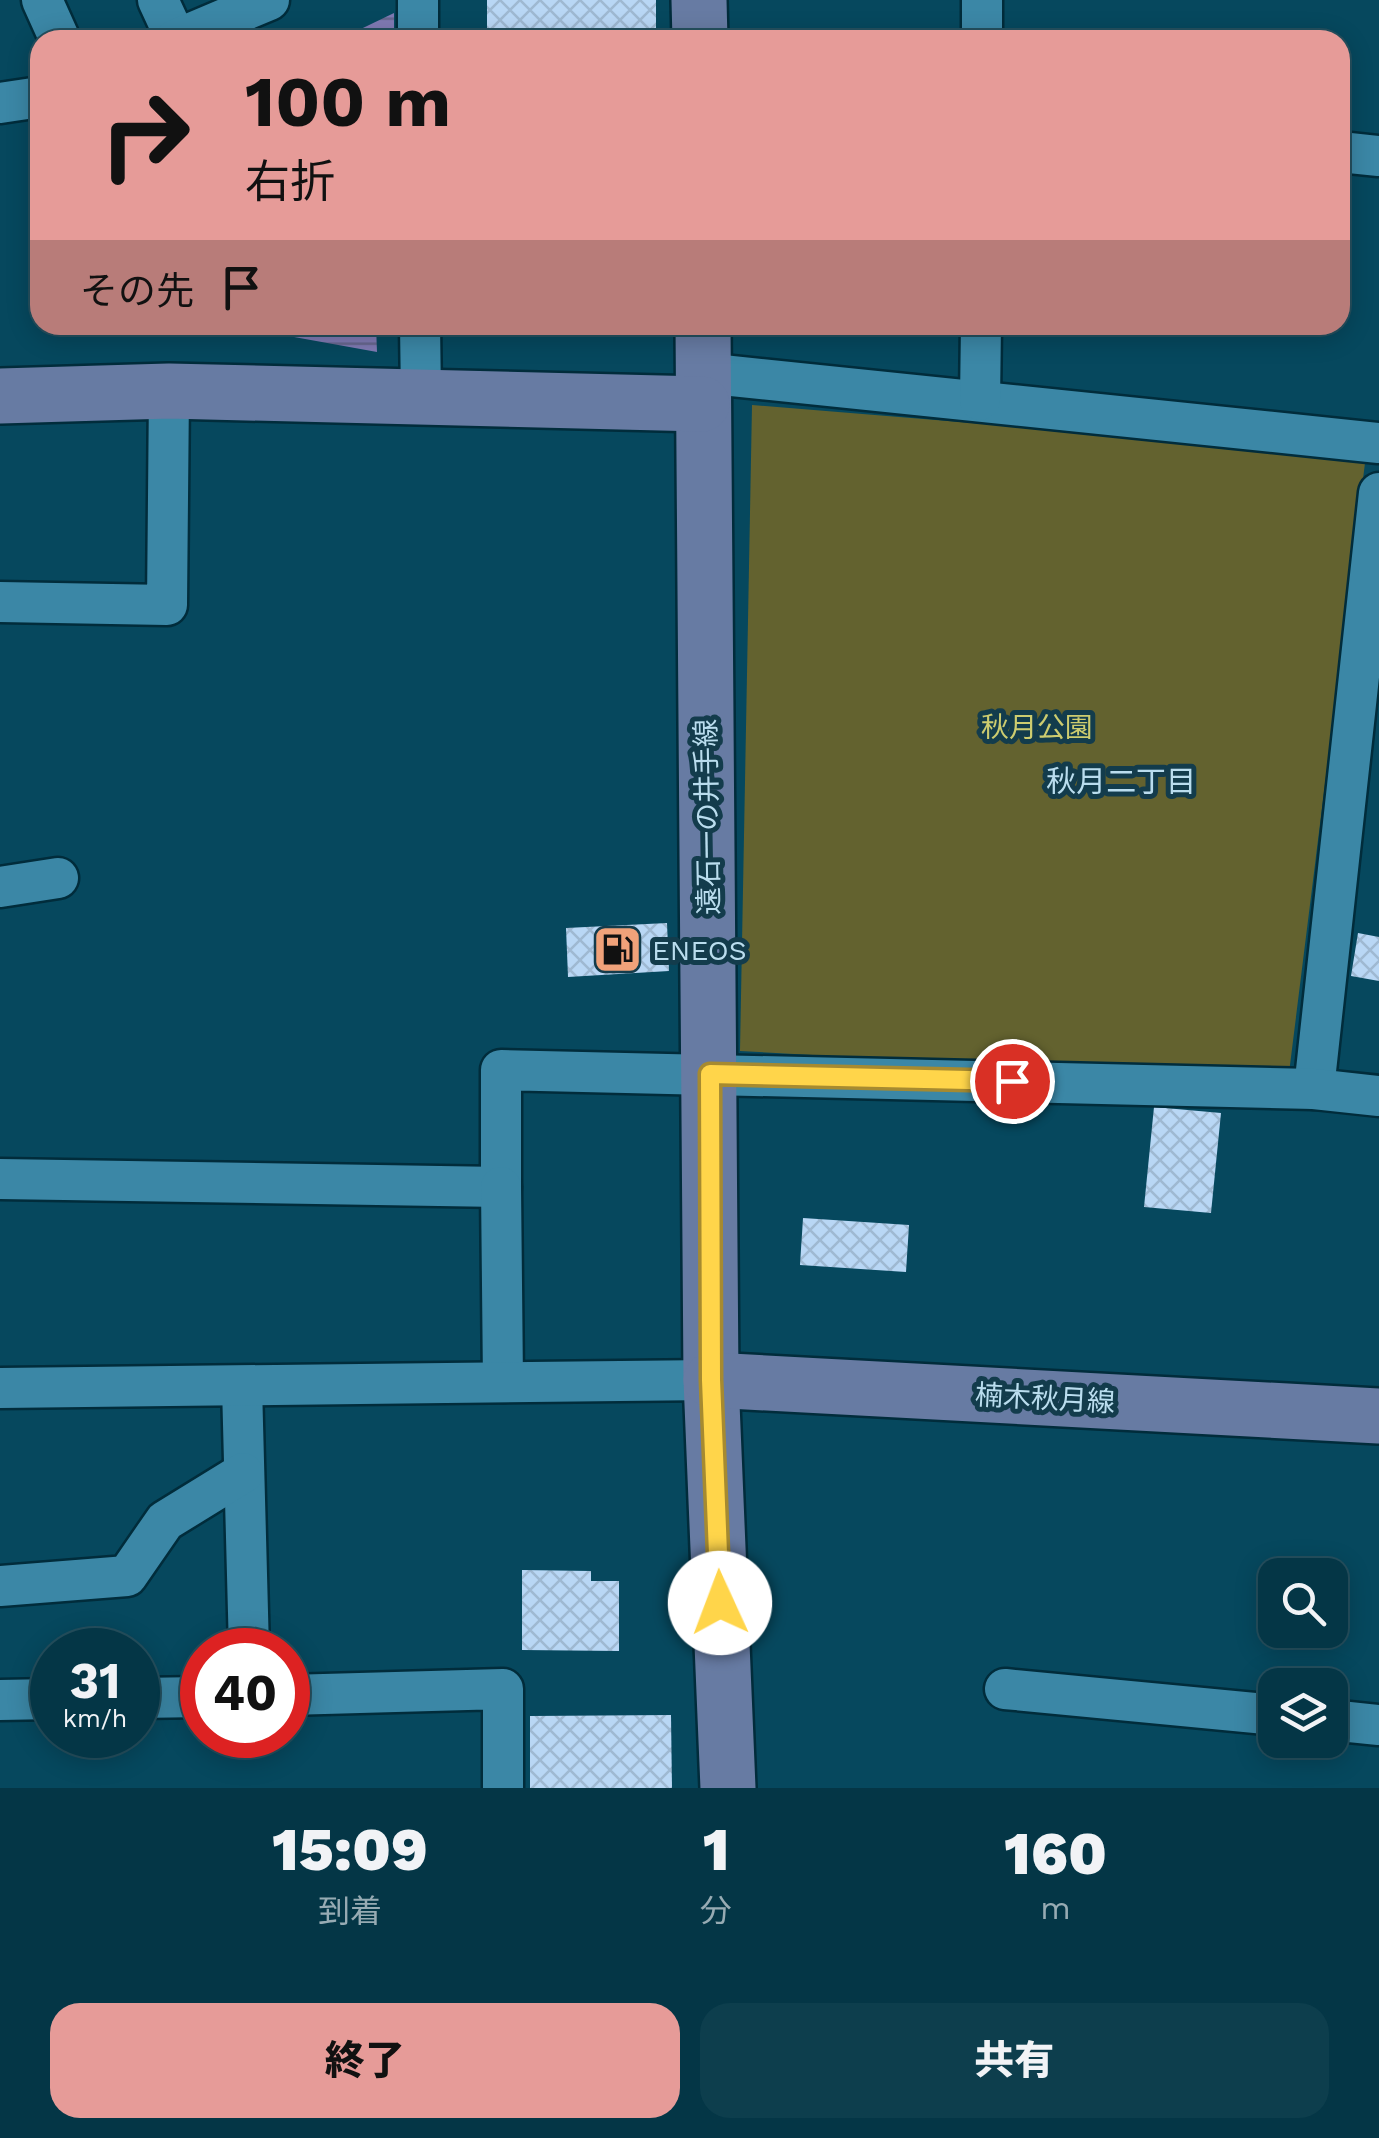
<!DOCTYPE html>
<html lang="ja">
<head>
<meta charset="utf-8">
<style>
  body { margin:0; font-family:"Work Sans","Noto Sans JP",sans-serif; background:#0d3e4d; color:#f1f3f6; height:100vh; display:flex; flex-direction:column; font-size:38px; white-space:nowrap }
  * { box-sizing:border-box; margin:0 }
  p { font-size:32px; color:#97abb3 }
  .icon { flex:none; width:55px; height:55px; fill:none; stroke:currentColor; stroke-width:2; stroke-linecap:round; stroke-linejoin:round }
  .map { position:relative; height:1788px; overflow:hidden }
  .drawer { display:flex; flex-direction:column; background:#043646; flex:1 }
  .drawer>* { flex:none }
  .top-card { position:absolute; left:30px; top:30px; width:1320px; height:305px; border-radius:30px; box-shadow:0 5px 25px #0003,0 0 0 2px #25505f; background:#e69b98; color:#111; overflow:hidden }
  .fabs { position:absolute; left:1258px; top:1558px; display:grid; gap:20px }
  .fabs a { display:grid; place-items:center; width:90px; height:90px; border-radius:20px; background:#043646; box-shadow:0 5px 25px #0003,0 0 0 2px #25505f; font-size:50px }
  .speed { position:absolute; left:30px; top:1628px; display:flex; gap:20px; font-size:50px; font-weight:700; text-align:center }
  .speed>* { display:grid; place-content:center; width:130px; height:130px; border-radius:50%; background:#043646; box-shadow:0 5px 25px #0003,0 0 0 2px #25505f; line-height:1 }
  .speed small { font-size:25px; font-weight:400 }
  .speed .limit { border:15px solid #d22; background:#fff; color:#111 }
  .pin { position:absolute; display:grid; place-items:center; width:85px; height:85px; color:#fff; margin:-42px; border:5px solid #fff; border-radius:50%; box-shadow:0 2px 10px #0007 }
  .me { position:absolute; width:110px; margin:-55px; rotate:358deg; stroke-linejoin:round; filter:drop-shadow(0 0 8px #0008) }
  .turn { display:flex; align-items:center; gap:35px; height:210px; padding:0 50px; font-size:45px }
  .turn .icon { width:130px; height:130px; stroke-width:2.5 }
  .turn b { display:block; font-size:70px; line-height:85px }
  .then { display:flex; align-items:center; height:95px; padding:0 50px; background:#0003; gap:20px; font-size:38px }
  .eta { display:flex; justify-content:space-evenly; align-items:center; height:170px; text-align:center }
  .eta b { font-size:60px; font-weight:800; line-height:70px }
  .primary-button { display:flex; gap:20px; margin-top:auto; padding:20px 50px }
  .primary-button a { flex:1; height:115px; border-radius:30px; background:#e69b98; color:#111; font-size:40px; font-weight:800; line-height:115px; text-align:center }
  .primary-button a+a { background:#0d3e4d; color:#f1f3f6 }
  .map>svg:first-child { display:block }
</style>
</head>
<body>
<div class="map">
<svg width="1379" height="1788" viewBox="0 0 1379 1788">
  <defs>
    <pattern id="water-rules" width="6" height="5" patternUnits="userSpaceOnUse" patternTransform="scale(2.5)"><rect width="6" height="5" fill="#7f7ab3"/><path d="M0 2.5h6" fill="none" stroke="#66668d"/></pattern>
    <pattern id="building-cross-hatch" width="8" height="8" patternUnits="userSpaceOnUse" patternTransform="scale(2.5)"><rect width="8" height="8" fill="#b9d7f5"/><path d="M0 0l8 8M0 8l8-8" fill="none" stroke="#9fb9d2"/></pattern>
  </defs>
  <rect width="100%" height="100%" fill="#06485e"/>
  <path fill="#63622f" d="M752 405 1366 455 1288 1081 740 1051Z"/>
  <g fill="url(#water-rules)">
    <path d="M394 13V40H338Z"/>
    <path d="M227 325H376L377 352Z"/>
  </g>
  <g fill="url(#building-cross-hatch)">
    <rect x="487" y="0" width="169" height="40"/>
    <path d="M667 923 669 971 568 977 566 928Z"/>
    <path d="M1358 933 1379 937V981L1351 976Z"/>
    <path d="M1154 1107 1221 1113 1211 1213 1144 1207Z"/>
    <path d="M803 1218 909 1225 906 1272 800 1265Z"/>
    <path d="M522 1570 591 1571V1581H619V1651L522 1650Z"/>
    <path d="M671 1715 672 1788H530V1716Z"/>
  </g>
  <g fill="none" stroke-linecap="round" stroke-linejoin="round">
    <defs>
      <g id="street">
        <path d="M42 0 60 40"/>
        <path d="M158 0 176 39"/>
        <path d="M418 0V40"/>
        <path d="M982 0V40"/>
        <path d="M175 40 269 0"/>
        <path d="M0 103 40 97"/>
        <path d="M1340 152 1379 156"/>
        <path d="M420 325 421 396"/>
        <path d="M703 373 1379 443"/>
        <path d="M980 400 981 325"/>
        <path d="M0 602 167 605 169 391"/>
        <path d="M0 887 58 878"/>
        <path d="M1314 1089 1379 493"/>
        <path d="M0 1179 501 1187V1070L1314 1089 1379 1096"/>
        <path d="M501 1187 503 1382"/>
        <path d="M242 1386 249 1650"/>
        <path d="M0 1388 711 1380"/>
        <path d="M0 1586 127 1576 165 1521 243 1473"/>
        <path d="M1005 1689 1275 1715"/>
        <path d="M288 1695 503 1689V1788"/>
        <path d="M138 1698 202 1697"/>
        <path d="M0 1700 52 1699"/>
        <path d="M1330 1720 1379 1725"/>
      </g>
      <g id="secondary">
        <path d="M699 0 700 40"/>
        <path d="M703 325 711 1380 728 1788"/>
        <path d="M0 396 169 391 702 404"/>
        <path d="M711 1380 1379 1416"/>
      </g>
    </defs>
    <use href="#street" stroke="#012c3b" stroke-width="45"/>
    <use href="#secondary" stroke="#012c3b" stroke-width="60"/>
    <use href="#street" stroke="#3b87a6" stroke-width="40"/>
    <use href="#secondary" stroke="#677ba3" stroke-width="55"/>
  </g>
  <g fill="none" stroke-linecap="round" stroke-linejoin="round">
    <defs>
      <path id="route" d="M720 1603 711 1380 710 1074 1012 1081"/>
    </defs>
    <use href="#route" stroke="#a68a30" stroke-width="25"/>
    <use href="#route" stroke="#ffd54a" stroke-width="18"/>
  </g>
  <defs>
    <symbol id="fuel-square" viewBox="-11 -11 22 22"><rect x="-9" y="-9" width="18" height="18" rx="4" fill="#f0a27a" stroke="#133c4c"/><path d="M-5.5-6h7V0h2V4h1.3V-2.5L3-4.5l.8-.8L6-3V5H2.5V1h-1V6h-7ZM-4.2-4.7v3.2H.2V-4.7Z" fill="#111"/></symbol>
  </defs>
  <g fill-rule="evenodd">
    <use href="#fuel-square" x="590" y="922" width="55" height="55"/>
  </g>
  <g text-anchor="middle" stroke-width="10" stroke-linejoin="round" paint-order="stroke">
    <g font-size="28" fill="#cdcc6f" stroke="#133c4c">
      <text x="1037" y="737">秋月公園</text>
    </g>
    <g font-size="28" fill="#baddee" stroke="#133c4c">
      <text transform="translate(707 817) rotate(-91)" y="10">遠石一の井手線</text>
      <text transform="translate(1045 1398) rotate(3)" y="10">楠木秋月線</text>
    </g>
    <g font-size="28" fill="#baddee" stroke="#133c4c" text-anchor="start">
      <text x="652" y="960">ENEOS</text>
    </g>
    <g font-size="30" fill="#baddee" stroke="#133c4c">
      <text x="1121" y="792">秋月二丁目</text>
    </g>
  </g>
</svg>
<div class="fabs">
<a><svg class="icon" aria-label="search" viewBox="0 0 24 24"><circle cx="10" cy="10" r="6"/><path d="M15 15l6 6"/></svg></a>
<a><svg class="icon" aria-label="layers" viewBox="0 0 24 24"><path d="M12 4l9 5-9 5-9-5zM3 14l9 5 9-5"/></svg></a>
</div>
<div class="speed"><div>31<small>km/h</small></div><div class="limit">40</div></div>
<div class="pin" style="left:1012px;top:1081px;background:#d93025"><svg class="icon" aria-label="arrive" viewBox="0 0 24 24"><path d="M6 21V4h12l-3 4 3 4H6"/></svg></div>
<svg class="me" style="left:720px;top:1603px" viewBox="-20 -20 40 40"><circle r="19" fill="#fff"/><path d="M0-13L10 11 0 6-10 11z" fill="#ffd54a"/></svg>
<div class="top-card">
<div class="turn"><svg class="icon" aria-label="right" viewBox="0 0 24 24"><path d="M7 20v-9h11M14 6l5 5-5 5"/></svg><div><b>100 m</b>右折</div></div>
<div class="then">その先<svg class="icon" aria-label="arrive" viewBox="0 0 24 24"><path d="M6 21V4h12l-3 4 3 4H6"/></svg></div>
</div>
</div>
<section class="drawer">
<div class="eta">
<div><b>15:09</b><p>到着</p></div>
<div><b>1</b><p>分</p></div>
<div><b>160</b><p>m</p></div>
</div>
<div class="primary-button"><a>終了</a><a>共有</a></div>
</section>
</body>
</html>
